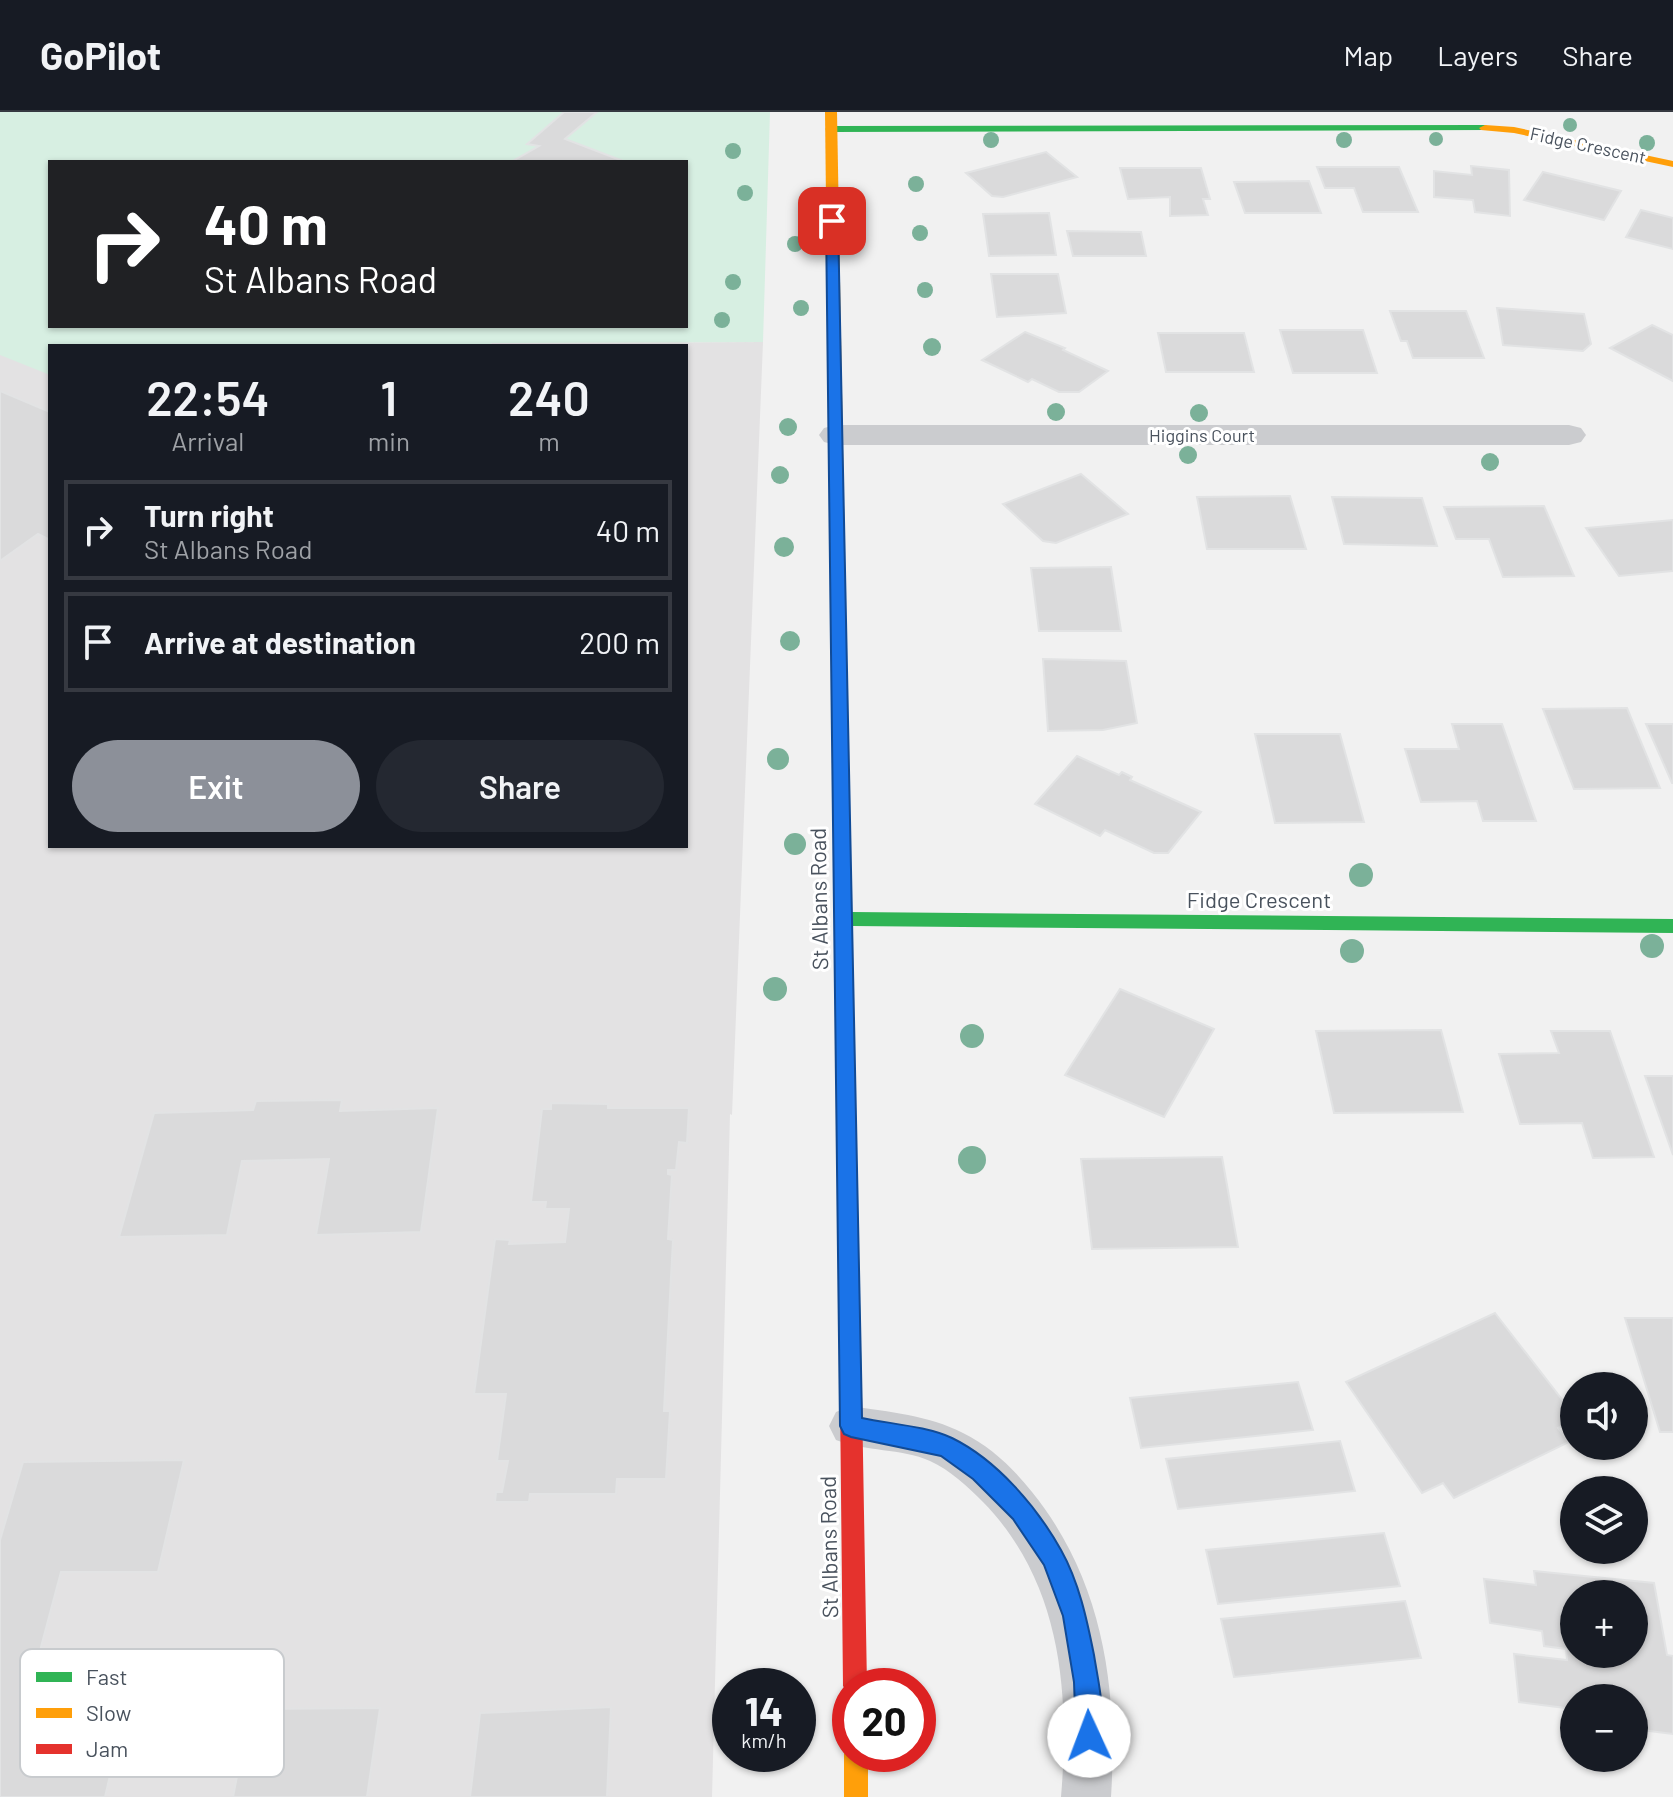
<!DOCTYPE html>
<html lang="en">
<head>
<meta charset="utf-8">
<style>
  body { margin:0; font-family:Barlow,sans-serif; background:#242831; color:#f1f3f6; height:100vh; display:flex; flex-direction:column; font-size:30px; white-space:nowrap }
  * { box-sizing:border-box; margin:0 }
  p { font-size:26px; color:#9ea1a6 }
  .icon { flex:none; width:44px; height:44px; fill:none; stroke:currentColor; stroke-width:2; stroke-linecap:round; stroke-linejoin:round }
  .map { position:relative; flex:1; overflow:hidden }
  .details { position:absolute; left:48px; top:232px; width:640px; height:504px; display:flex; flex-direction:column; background:#171b24; border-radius:0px; box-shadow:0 2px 6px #0004 }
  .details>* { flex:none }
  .hud { position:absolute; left:48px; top:48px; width:640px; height:168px; border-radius:0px; box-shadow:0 2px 6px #0004; background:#202124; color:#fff; overflow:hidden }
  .fabs { position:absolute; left:1560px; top:1260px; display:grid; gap:16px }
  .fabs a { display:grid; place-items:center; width:88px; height:88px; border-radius:50%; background:#171b24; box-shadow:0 2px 6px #0004; font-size:40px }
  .speed { position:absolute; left:712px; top:1556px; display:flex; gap:16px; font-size:40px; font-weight:700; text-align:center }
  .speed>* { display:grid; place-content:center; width:104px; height:104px; border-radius:50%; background:#171b24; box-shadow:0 2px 6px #0004; line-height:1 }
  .speed small { font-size:20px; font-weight:400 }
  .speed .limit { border:12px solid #d22; background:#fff; color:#111 }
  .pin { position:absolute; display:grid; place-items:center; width:68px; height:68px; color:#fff; margin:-34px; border-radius:16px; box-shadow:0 4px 12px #0006 }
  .me { position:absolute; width:88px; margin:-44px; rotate:358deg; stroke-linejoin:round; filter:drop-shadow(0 0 6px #0008) }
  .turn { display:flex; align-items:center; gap:28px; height:168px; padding:0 24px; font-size:36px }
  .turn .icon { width:104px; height:104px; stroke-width:2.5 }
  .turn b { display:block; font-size:56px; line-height:68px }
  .eta { display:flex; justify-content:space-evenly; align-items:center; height:136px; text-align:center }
  .eta b { font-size:48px; font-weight:600; line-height:56px }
  .action { display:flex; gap:16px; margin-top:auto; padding:16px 24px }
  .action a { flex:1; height:92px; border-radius:48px; background:#8c9099; color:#fff; font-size:32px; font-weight:600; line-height:92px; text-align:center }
  .action a+a { background:#242831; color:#f1f3f6 }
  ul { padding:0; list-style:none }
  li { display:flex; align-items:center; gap:24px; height:100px; margin:0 16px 12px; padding:0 8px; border:4px solid #363941; border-radius:0px }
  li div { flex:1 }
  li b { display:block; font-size:30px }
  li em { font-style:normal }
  header { display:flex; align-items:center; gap:48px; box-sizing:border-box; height:112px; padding:0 40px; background:#171b24; border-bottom:2px solid #363941 }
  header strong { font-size:38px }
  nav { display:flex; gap:44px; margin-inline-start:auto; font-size:28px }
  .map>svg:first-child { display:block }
</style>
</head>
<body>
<header>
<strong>GoPilot</strong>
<nav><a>Map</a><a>Layers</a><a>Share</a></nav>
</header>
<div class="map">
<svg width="1673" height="1685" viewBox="0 0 1673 1685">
  <rect width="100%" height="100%" fill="#f1f1f1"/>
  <path fill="#e3e2e3" d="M763 230 732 1003 730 1002 712 1685H0V240L50 260V734H686V234H487L492 231Z"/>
  <path fill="#d7efe2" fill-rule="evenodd" d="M0 0H770L763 230 492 231 487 234H50V263L0 243ZM50 50H686V214H50Z"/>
  <g fill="#dadadb" stroke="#e2e3e4" stroke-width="2" fill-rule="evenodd">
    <path d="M564 0H597L565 27 623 49 511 50 539 34 527 32Z"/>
    <path d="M1046 40 1077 65 1003 85 992 84 966 61Z"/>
    <path d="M1471 54 1509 58 1510 104 1475 100 1473 88 1434 85V59L1472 63Z"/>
    <path d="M1317 55H1399L1418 100H1363L1354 76H1325Z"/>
    <path d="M1120 56H1201L1210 87H1203L1208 103 1170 104V85L1128 87Z"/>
    <path d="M1543 60 1621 79 1604 108 1524 88Z"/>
    <path d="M1309 69 1321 101H1245L1234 70Z"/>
    <path d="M1641 98 1673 106V137L1626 125Z"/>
    <path d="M1049 101 1056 143 989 144 983 102Z"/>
    <path d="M1067 119 1141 120 1146 144H1073Z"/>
    <path d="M991 162H1058L1066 201 997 205Z"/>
    <path d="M1497 196 1584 202 1591 232 1583 239 1503 233Z"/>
    <path d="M1390 199H1466L1484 246H1413L1407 229H1401Z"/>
    <path d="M1652 213 1673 223V269L1610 236Z"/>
    <path d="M1280 218H1363L1377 261H1293Z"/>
    <path d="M1025 220 1065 236 1063 238 1108 259 1079 280H1059L1032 267 1028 270 982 248Z"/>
    <path d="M1158 221H1244L1254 260H1166Z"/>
    <path d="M0 279 50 300V428L38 422 0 449Z"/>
    <path d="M1081 362 1128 402 1056 431 1043 429 1003 392Z"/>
    <path d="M1290 384 1306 437H1207L1197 385Z"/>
    <path d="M1332 385 1422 386 1437 434 1344 432Z"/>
    <path d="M1544 394 1574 464 1503 465 1489 427H1456L1444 395Z"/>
    <path d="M1673 408V459L1619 464 1586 416Z"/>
    <path d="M1111 455 1121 519H1039L1031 456Z"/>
    <path d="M1043 547 1126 549 1137 611 1103 618 1048 619Z"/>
    <path d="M1627 596 1660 676 1574 677 1543 597Z"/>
    <path d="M1452 612H1502L1536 709H1483L1477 689 1421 690 1405 637H1459Z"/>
    <path d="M1646 612H1673V671H1672Z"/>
    <path d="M1255 622H1340L1364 710 1275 711Z"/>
    <path d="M1077 644 1119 663 1122 660 1132 665 1130 668 1201 700 1168 741H1154L1105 718 1100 724 1035 692Z"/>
    <path d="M1120 877 1214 917 1164 1005 1065 963Z"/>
    <path d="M1441 918 1463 1000 1334 1001 1316 919Z"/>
    <path d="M1551 919H1610L1654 1045 1593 1046 1582 1011 1520 1012 1499 942 1559 941Z"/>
    <path d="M1645 964H1673V1043Z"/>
    <path d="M342 988 340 999 438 996 421 1120 316 1123 329 1047 242 1049 227 1123 119 1125 154 1001 253 998 256 989Z"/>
    <path d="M551 991 608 992V996H689L687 1031 679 1030 676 1058H668V1062L672 1063 668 1127 673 1128 664 1299H670L666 1367H617L616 1382H530L529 1390H495L496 1380H502L508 1349H497L506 1282H474L495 1127 510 1128 509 1132 565 1130 569 1097H545L546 1090H531L542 997H551Z"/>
    <path d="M1222 1045 1238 1135 1092 1137 1081 1047Z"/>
    <path d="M1495 1201 1574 1303V1309L1558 1316 1569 1330 1454 1386 1443 1371 1422 1381 1346 1270Z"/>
    <path d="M1625 1206H1673V1320H1660Z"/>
    <path d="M1298 1270 1313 1318 1141 1336 1130 1286Z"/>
    <path d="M1340 1329 1355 1379 1178 1397 1166 1347Z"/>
    <path d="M184 1348 158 1460H61L33 1565 133 1564 105 1685H0V1428L23 1350Z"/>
    <path d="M1384 1421 1400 1474 1218 1492 1206 1438Z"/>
    <path d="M1534 1459 1654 1471 1667 1543 1673 1544V1622L1634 1617V1586H1574V1600L1573 1597 1519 1590 1514 1542 1567 1548 1566 1537 1544 1534 1542 1519 1490 1511 1484 1467 1536 1473ZM1574 1482H1634V1542H1574Z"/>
    <path d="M1405 1489 1421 1546 1234 1565 1221 1507Z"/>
    <path d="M611 1595 607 1685H470L480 1601Z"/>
    <path d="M380 1596 367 1685H233L250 1597Z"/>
  </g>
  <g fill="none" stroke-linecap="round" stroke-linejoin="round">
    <path fill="#cbcccf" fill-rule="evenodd" d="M851 1294C889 1300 928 1303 963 1321 990 1334 1014 1357 1032 1380 1103 1468 1118 1575 1111 1685H1061C1070 1579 1061 1470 983 1390 968 1375 950 1358 930 1349 901 1336 866 1340 836 1328L829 1314 836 1300Z"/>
    <path fill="#cbcccf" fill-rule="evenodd" d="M836 313H1569L1581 316 1586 323 1581 330 1569 333H836L824 330 819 323 824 316Z"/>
    <g fill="#30b455" fill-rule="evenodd">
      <path d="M1485 13 1491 16 1489 18 831 20 825 17 831 14Z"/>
      <path d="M840 611 848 617 852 800 1673 807V821L852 814 862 1285 859 1292 851 1295 843 1292 840 1285 832 617Z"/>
    </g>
    <g fill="#ff9f0a" fill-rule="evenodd">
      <path d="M825 0H837L848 617 840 623 832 617Z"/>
      <path d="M1485 13 1514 15 1673 49V55L1514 21 1481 18 1479 16Z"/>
      <path d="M850 1632V1642H868V1685H844V1642Z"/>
    </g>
    <path fill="#e5322d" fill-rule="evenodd" d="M851 1275 859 1278 862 1285 867 1574H850V1584L843 1574 840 1285 843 1278Z"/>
  </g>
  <g fill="#7bb199">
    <circle cx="1570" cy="13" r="7"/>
    <circle cx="991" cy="28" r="8"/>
    <circle cx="1344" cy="28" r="8"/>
    <circle cx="1436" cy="27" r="7"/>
    <circle cx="1647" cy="31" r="8"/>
    <circle cx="733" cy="39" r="8"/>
    <circle cx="916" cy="72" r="8"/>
    <circle cx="745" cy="81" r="8"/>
    <circle cx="920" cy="121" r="8"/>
    <circle cx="795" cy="132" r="8"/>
    <circle cx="733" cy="170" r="8"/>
    <circle cx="925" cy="178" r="8"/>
    <circle cx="801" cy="196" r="8"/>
    <circle cx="722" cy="208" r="8"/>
    <circle cx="932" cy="235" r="9"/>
    <circle cx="1056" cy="300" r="9"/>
    <circle cx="1199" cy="301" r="9"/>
    <circle cx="788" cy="315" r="9"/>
    <circle cx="1188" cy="343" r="9"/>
    <circle cx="1490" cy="350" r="9"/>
    <circle cx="780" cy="363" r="9"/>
    <circle cx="784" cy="435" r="10"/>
    <circle cx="790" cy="529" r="10"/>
    <circle cx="778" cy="647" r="11"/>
    <circle cx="795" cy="732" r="11"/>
    <circle cx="1361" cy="763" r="12"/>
    <circle cx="1652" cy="834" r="12"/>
    <circle cx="1352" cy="839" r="12"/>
    <circle cx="775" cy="877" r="12"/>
    <circle cx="972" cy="924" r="12"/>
    <circle cx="972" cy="1048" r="14"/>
  </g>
  <path fill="#1a73e8" stroke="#114b97" stroke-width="2" d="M832 105 838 109 862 1306C890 1312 926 1314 952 1326 997 1348 1037 1395 1061 1438 1079 1470 1087 1508 1094 1543 1098 1569 1108 1608 1098 1633L1089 1637 1080 1633 1076 1624 1074 1570 1063 1504 1044 1453 1013 1407 973 1367 941 1344 851 1325 844 1322 840 1314 826 109Z"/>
  <g text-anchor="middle" stroke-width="6" stroke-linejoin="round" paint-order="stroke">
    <g font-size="18" fill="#49525d" stroke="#fff">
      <text transform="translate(1588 34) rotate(12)" y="6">Fidge Crescent</text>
      <text x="1202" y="330">Higgins Court</text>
    </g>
    <g font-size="22" fill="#49525d" stroke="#fff">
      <text transform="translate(819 787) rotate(-91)" y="8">St Albans Road</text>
      <text x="1259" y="796">Fidge Crescent</text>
      <text transform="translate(829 1435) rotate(-91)" y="8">St Albans Road</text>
    </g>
  </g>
  <rect x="20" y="1537" width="264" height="128" rx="12" fill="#fff" stroke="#c8cbce" stroke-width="2"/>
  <rect x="36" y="1560" width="36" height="10" fill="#30b455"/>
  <rect x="36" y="1596" width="36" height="10" fill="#ff9f0a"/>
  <rect x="36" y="1632" width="36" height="10" fill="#e5322d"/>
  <g font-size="22" fill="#49525d">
    <text x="86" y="1573">Fast</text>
    <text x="86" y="1609">Slow</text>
    <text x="86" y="1645">Jam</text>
  </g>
</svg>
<div class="fabs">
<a><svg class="icon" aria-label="sound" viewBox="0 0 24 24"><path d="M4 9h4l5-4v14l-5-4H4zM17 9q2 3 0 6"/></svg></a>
<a><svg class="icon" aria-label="layers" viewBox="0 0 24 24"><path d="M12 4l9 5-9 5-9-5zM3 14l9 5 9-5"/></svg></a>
<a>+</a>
<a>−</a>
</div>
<div class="speed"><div>14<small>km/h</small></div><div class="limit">20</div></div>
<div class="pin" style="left:832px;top:109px;background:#d93025"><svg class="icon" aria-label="arrive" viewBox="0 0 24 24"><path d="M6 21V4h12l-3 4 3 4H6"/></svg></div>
<svg class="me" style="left:1089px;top:1624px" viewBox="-20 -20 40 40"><circle r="19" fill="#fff"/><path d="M0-13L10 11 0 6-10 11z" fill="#1a73e8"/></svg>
<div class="hud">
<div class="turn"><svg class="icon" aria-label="right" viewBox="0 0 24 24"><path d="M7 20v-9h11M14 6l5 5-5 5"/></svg><div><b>40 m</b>St Albans Road</div></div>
</div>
<section class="details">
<div class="eta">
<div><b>22:54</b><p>Arrival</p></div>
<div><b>1</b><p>min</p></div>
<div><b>240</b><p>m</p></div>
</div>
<ul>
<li><svg class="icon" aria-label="right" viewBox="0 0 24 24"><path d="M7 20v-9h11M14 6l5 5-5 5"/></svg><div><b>Turn right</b><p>St Albans Road</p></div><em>40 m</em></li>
<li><svg class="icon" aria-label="arrive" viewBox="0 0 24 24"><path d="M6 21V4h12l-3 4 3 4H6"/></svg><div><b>Arrive at destination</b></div><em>200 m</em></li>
</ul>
<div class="action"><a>Exit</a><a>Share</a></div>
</section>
</div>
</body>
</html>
